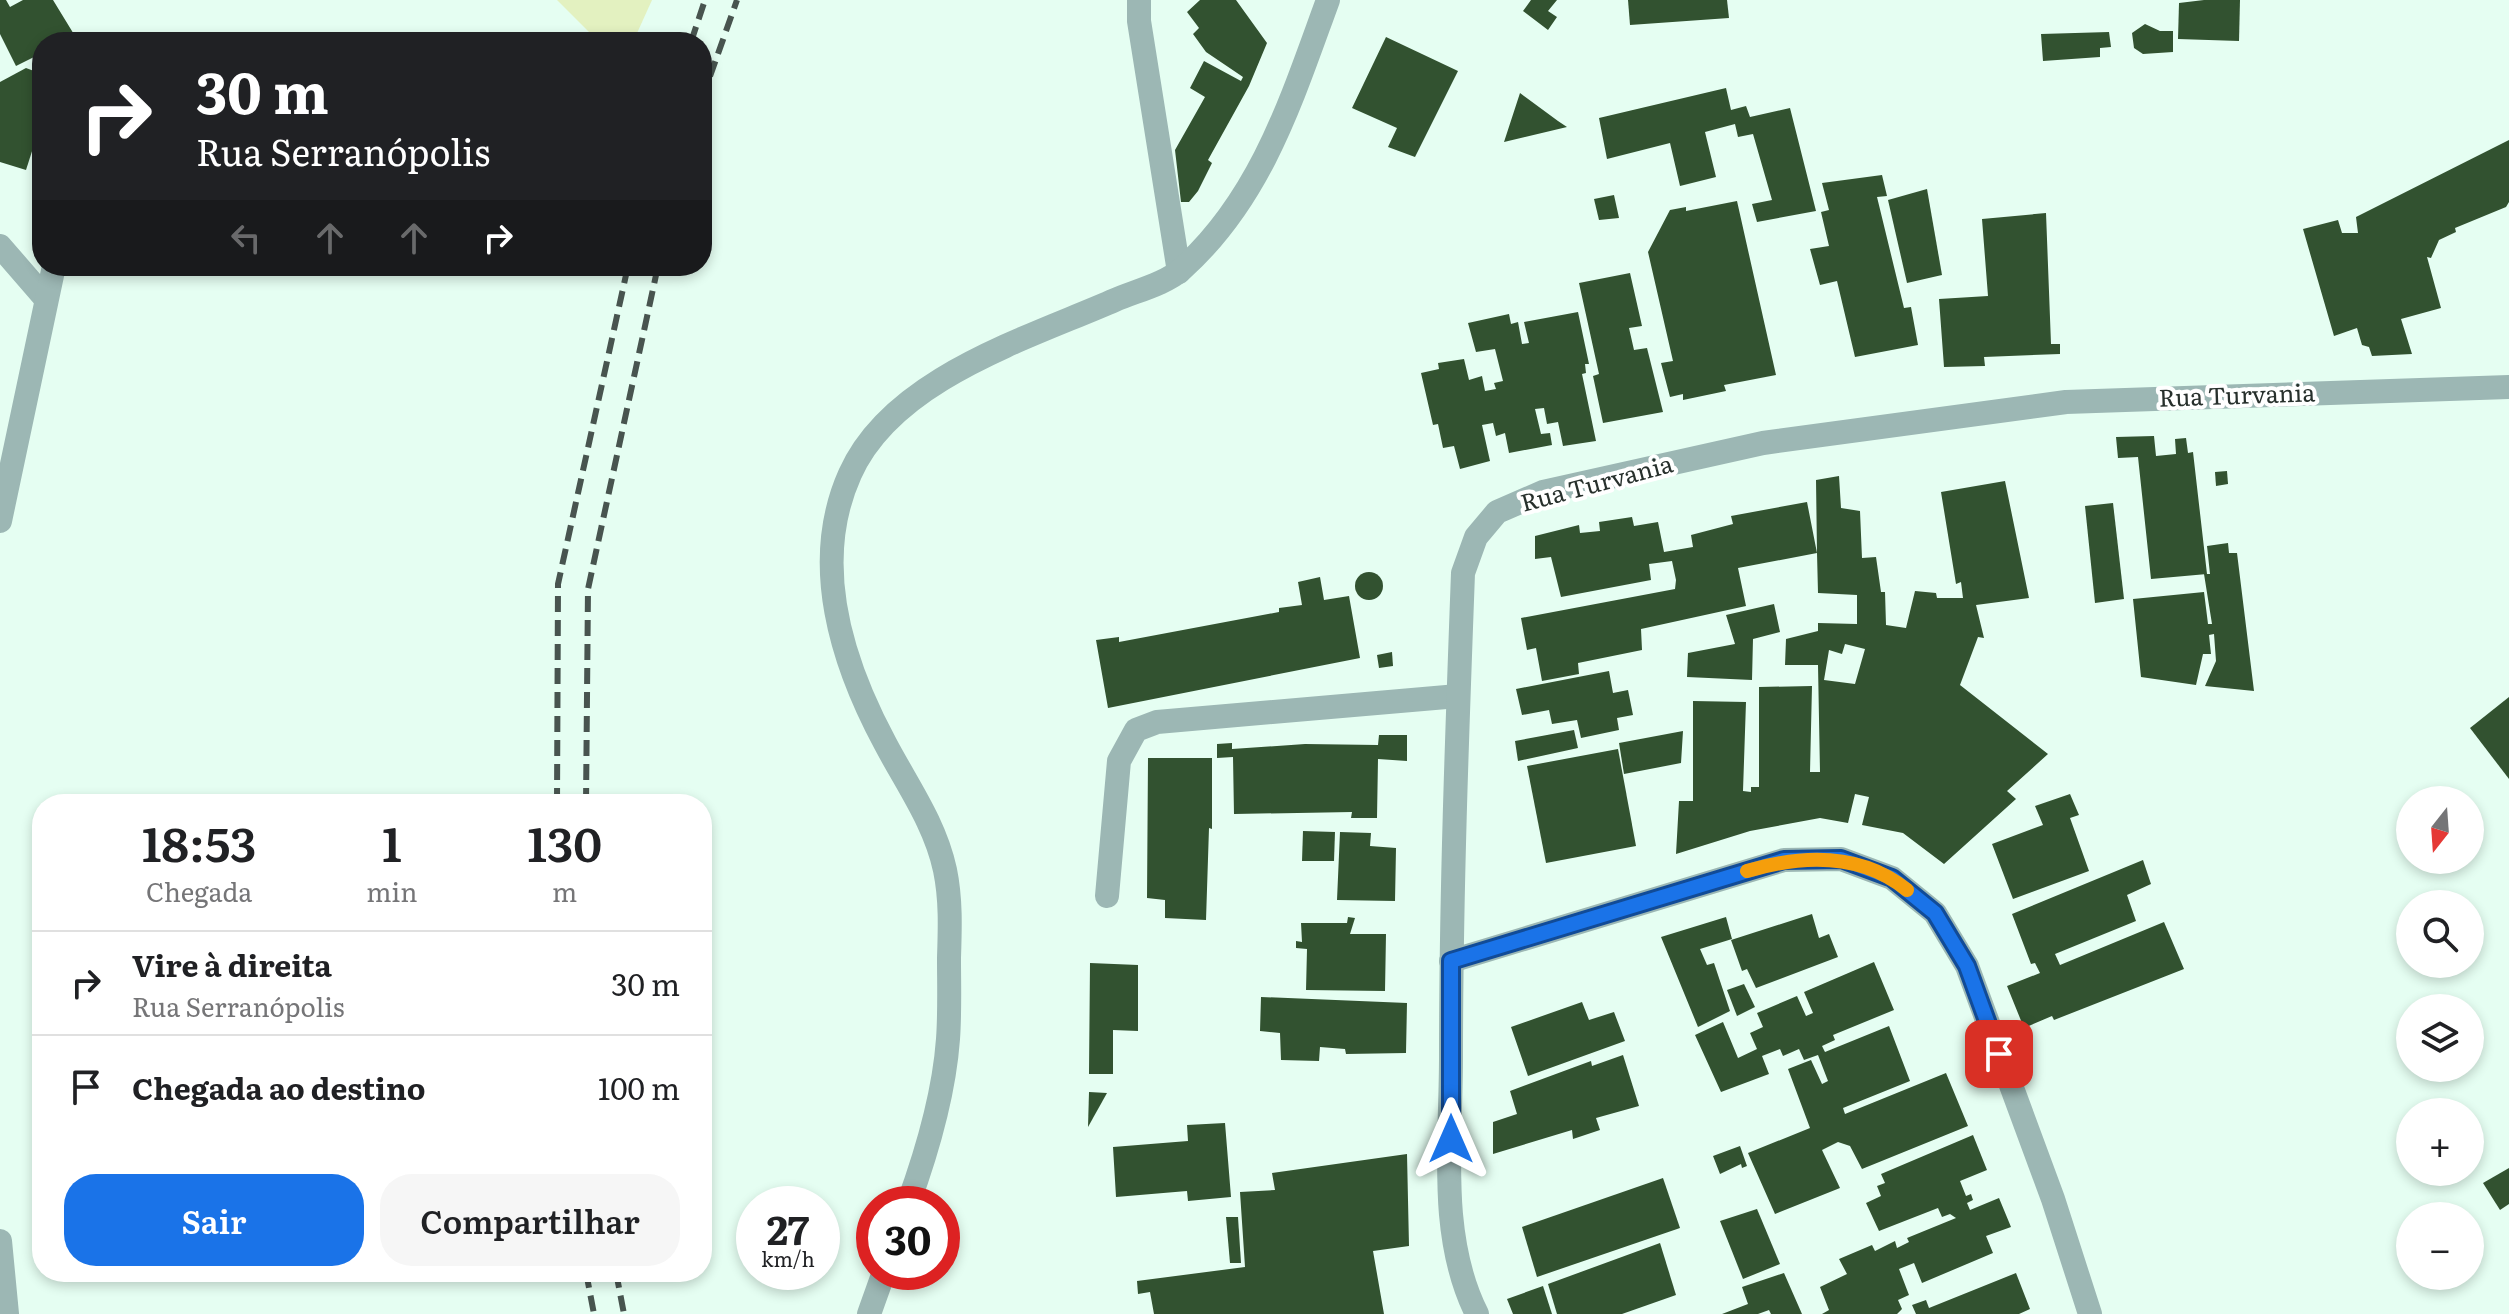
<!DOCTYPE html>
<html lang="pt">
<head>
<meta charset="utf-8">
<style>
  body { margin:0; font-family:Literata,serif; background:#f6f6f6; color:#202124; height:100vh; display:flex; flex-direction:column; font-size:30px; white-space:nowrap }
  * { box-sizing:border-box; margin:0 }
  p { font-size:26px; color:#757577 }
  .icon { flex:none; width:44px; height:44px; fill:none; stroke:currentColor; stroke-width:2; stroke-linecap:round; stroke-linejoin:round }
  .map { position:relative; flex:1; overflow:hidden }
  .details { position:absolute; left:32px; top:794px; width:680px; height:488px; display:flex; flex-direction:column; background:#fff; border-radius:32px; box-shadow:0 4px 12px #0003 }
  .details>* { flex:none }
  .guide { position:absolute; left:32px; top:32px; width:680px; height:244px; border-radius:32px; box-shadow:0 4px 12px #0003; background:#202124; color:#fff; overflow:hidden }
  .needle { width:52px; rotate:197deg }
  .fabs { position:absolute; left:2396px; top:786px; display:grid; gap:16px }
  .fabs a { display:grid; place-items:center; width:88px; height:88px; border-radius:50%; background:#fff; box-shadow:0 4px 12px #0003; font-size:40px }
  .speed { position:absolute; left:736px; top:1186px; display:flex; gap:16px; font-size:40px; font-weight:700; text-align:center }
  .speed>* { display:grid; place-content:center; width:104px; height:104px; border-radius:50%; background:#fff; box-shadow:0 4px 12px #0003; line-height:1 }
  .speed small { font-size:20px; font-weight:400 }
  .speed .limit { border:12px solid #d22; background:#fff; color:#111 }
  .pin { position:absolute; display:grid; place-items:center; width:68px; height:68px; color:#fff; margin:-34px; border-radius:16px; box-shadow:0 4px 12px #0006 }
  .me { position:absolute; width:88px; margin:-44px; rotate:0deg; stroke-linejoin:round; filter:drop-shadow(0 0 6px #0008) }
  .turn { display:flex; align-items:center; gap:28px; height:168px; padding:0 32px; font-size:36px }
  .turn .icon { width:104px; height:104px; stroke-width:2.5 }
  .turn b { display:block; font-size:56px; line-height:68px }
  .lanes { display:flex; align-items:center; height:76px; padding:0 32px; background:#0003; justify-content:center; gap:40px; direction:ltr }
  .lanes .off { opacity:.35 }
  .eta { display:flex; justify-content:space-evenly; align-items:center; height:136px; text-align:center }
  .eta b { font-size:48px; font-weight:600; line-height:56px }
  .action { display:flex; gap:16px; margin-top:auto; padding:16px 32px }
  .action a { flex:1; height:92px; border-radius:32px; background:#1a73e8; color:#fff; font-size:32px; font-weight:600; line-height:92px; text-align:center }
  .action a+a { background:#f6f6f6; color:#202124 }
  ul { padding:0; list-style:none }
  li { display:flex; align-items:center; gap:24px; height:104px; padding:0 32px; border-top:2px solid #e0e0e0 }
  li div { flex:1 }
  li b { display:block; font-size:30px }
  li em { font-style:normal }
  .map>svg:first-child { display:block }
</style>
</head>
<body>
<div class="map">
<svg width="2509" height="1314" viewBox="0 0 2509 1314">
  <rect width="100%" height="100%" fill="#e5fef2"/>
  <path fill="#e3f1c0" d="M557 0H652L633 42H599Z"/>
  <g fill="#325230" fill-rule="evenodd">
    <path d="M0 0H6L10 7 23 0H53L75 36 63 42H42V53L16 66 0 34Z"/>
    <path d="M1200 0H1236L1267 43 1249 86 1208 160 1212 163 1198 191 1189 202H1181L1175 150 1205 97 1190 88 1204 61 1241 81 1243 77 1206 52 1193 34 1199 28 1187 12Z"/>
    <path d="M1531 0H1557L1548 11 1557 17 1548 30 1523 11Z"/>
    <path d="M1628 0H1727L1729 18 1630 25Z"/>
    <path d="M2204 0H2240L2239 41 2178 39 2179 3Z"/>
    <path d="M2145 24 2160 31H2173V52L2143 54 2134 48 2132 33Z"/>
    <path d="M2109 32 2111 47 2100 48V57L2043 61 2041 34Z"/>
    <path d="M1386 37 1458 71 1415 157 1388 147 1397 128 1352 108Z"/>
    <path d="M26 68 42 74V120L26 170 0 162V82Z"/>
    <path d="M1726 88 1731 110 1746 106 1750 117 1790 108 1816 211 1757 222 1752 204 1772 200 1753 134 1738 137 1735 124 1705 132 1716 177 1680 186 1670 143 1607 159 1599 118Z"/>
    <path d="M1520 93 1558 121 1567 127 1504 142Z"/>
    <path d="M2509 140V202L2506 207 2455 228 2456 232 2439 240 2431 258 2427 257 2441 308 2401 319 2412 354 2372 356 2369 347 2362 345 2357 328 2334 336 2303 229 2338 220 2342 233H2358L2356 217Z"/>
    <path d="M1882 175 1887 196 1877 197 1904 308 1911 307 1918 345 1855 357 1837 281 1820 285 1810 249 1829 246 1821 212 1829 210 1822 183Z"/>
    <path d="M1927 189 1942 275 1907 283 1888 200Z"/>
    <path d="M1614 195 1619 218 1599 220 1594 199Z"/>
    <path d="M1737 201 1776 375 1724 385 1726 391 1683 400V394L1670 397 1661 363 1673 361 1648 252 1670 210 1686 207V211Z"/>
    <path d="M2046 213 2051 344H2060V354L1984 357 1985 366 1944 367 1939 299 1988 296 1982 219Z"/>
    <path d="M1630 273 1642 326 1629 328 1634 350 1647 348 1663 412 1603 423 1593 376 1599 374 1579 283Z"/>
    <path d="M1578 312 1589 364H1585L1586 373 1582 374 1596 441 1563 446 1558 422 1547 424 1544 408 1535 409 1541 434 1550 433 1552 445 1509 453 1505 433 1496 436 1493 423 1482 425 1490 461 1460 469 1454 446 1443 448 1438 424 1433 425 1421 373 1439 369 1438 363 1464 359 1469 380 1482 376 1485 391 1496 389 1494 383 1503 381 1495 349 1476 352 1468 323 1509 314 1511 324 1518 322 1522 344 1529 343 1524 322Z"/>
    <path d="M2154 436 2156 456 2176 454 2175 439 2186 438 2188 453 2193 452 2207 574 2151 579 2138 457 2118 458 2116 437Z"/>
    <path d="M2227 471 2228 484 2216 486 2215 472Z"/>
    <path d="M1839 476 1841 508 1860 511 1862 558 1876 557 1881 592H1885L1886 625 1906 628 1915 591 1936 593 1937 598H1963L1961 582 1956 584 1941 492 2005 481 2029 598 1976 605 1984 638 1978 637 1960 685 2048 754 2007 791 2016 799 1944 864 1903 833 1862 825 1869 797 1855 794 1848 823 1820 818 1750 831 1676 854 1679 801H1693V701L1746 702 1743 791 1751 792V787H1759V687L1812 686 1810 772H1820L1818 665H1785L1786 639 1818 631V623L1857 624V595L1818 593 1817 553 1738 568 1746 606 1641 629 1642 650 1578 663 1579 674 1542 681 1536 648 1527 650 1521 618 1675 589 1676 580 1672 561 1649 564 1651 580 1561 597 1551 557 1535 559V536L1579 525 1580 533 1600 531 1599 522 1632 517 1634 526 1658 522 1664 552 1693 547 1691 535 1733 524 1731 516 1807 502 1817 553 1816 480ZM1845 644 1865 649 1855 684 1824 680 1829 650 1842 654Z"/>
    <path d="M2113 503 2124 599 2095 603 2085 506Z"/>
    <path d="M2228 543 2229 553H2237L2254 691 2205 686 2216 661 2214 634 2209 635 2211 654H2203L2196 685 2141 677 2133 599 2204 592 2208 624H2212L2204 574H2210L2207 546Z"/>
    <circle cx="1369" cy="586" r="14"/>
    <path d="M1320 577 1324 600 1349 596 1360 658 1108 708 1096 640 1119 637V642L1279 612V608L1302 605 1298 582Z"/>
    <path d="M1774 604 1780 632 1753 639 1752 680 1687 677 1688 653 1735 644 1726 615Z"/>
    <path d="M1392 652 1393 666 1379 668 1377 655Z"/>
    <path d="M1609 671 1613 693 1628 690 1633 715 1617 718 1619 730 1581 738 1577 720 1552 724 1549 710 1522 715 1516 689Z"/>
    <path d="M2509 697V779L2470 728Z"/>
    <path d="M1574 730 1578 748 1518 761 1515 741Z"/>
    <path d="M1683 731 1681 763 1624 774 1619 743Z"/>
    <path d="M1379 735H1407V761L1378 759 1377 818H1351L1352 812 1234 814 1233 757 1217 758V744L1232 743V749L1305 744 1378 745Z"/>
    <path d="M1618 749 1636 846 1546 863 1527 766Z"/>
    <path d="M1148 758H1212V829L1209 828 1206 920 1165 918V900L1147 898Z"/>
    <path d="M2070 794 2079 815 2070 818 2089 871 2013 899 1992 844 2043 825 2035 806Z"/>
    <path d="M1303 831 1335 832 1334 861H1302Z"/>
    <path d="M1340 832 1371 833 1370 846 1396 848 1395 901 1337 900Z"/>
    <path d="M2143 860 2151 884 2127 895 2136 921 2055 954 2060 965 2164 922 2184 969 2054 1020 2052 1016 2024 1028 2007 986 2040 973 2035 963 2031 964 2012 914Z"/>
    <path d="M1812 914 1819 938 1829 934 1838 957 1756 988 1747 969 1742 971 1731 940Z"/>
    <path d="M1348 917 1355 918 1350 934H1386L1385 991 1306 990 1307 949 1296 948V941L1302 942 1301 923H1347Z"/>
    <path d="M1726 917 1732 939 1700 949 1707 965 1714 963 1730 1011 1698 1027 1661 937Z"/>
    <path d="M1874 962 1894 1010 1833 1035 1835 1040 1822 1046 1825 1052 1889 1026 1910 1081 1843 1108 1845 1114 1946 1073 1968 1126 1862 1169 1850 1146 1838 1142 1822 1150 1840 1188 1775 1214 1748 1153 1810 1128 1788 1069 1811 1060 1822 1084 1828 1081 1818 1055 1804 1060 1799 1049 1783 1056 1780 1049 1762 1056 1769 1074 1721 1092 1695 1035 1723 1022 1738 1058 1757 1049 1750 1033 1763 1027 1757 1013 1797 996 1806 1016 1813 1013 1804 992Z"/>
    <path d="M1090 963 1138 965V1031L1113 1030V1074H1089Z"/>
    <path d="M1744 984 1755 1007 1737 1016 1727 990Z"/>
    <path d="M1261 997 1407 1003 1406 1053 1346 1054 1345 1049 1320 1047 1319 1061 1281 1060 1280 1033 1260 1031Z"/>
    <path d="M1582 1002 1589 1020 1614 1012 1625 1041 1528 1076 1511 1027Z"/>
    <path d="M1623 1055 1639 1106 1596 1118 1600 1130 1573 1139 1572 1130 1493 1154V1122L1517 1114 1510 1091 1591 1061 1592 1066Z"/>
    <path d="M1089 1092 1107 1093 1088 1127Z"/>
    <path d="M1225 1123 1231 1197 1188 1201 1187 1191 1116 1197 1113 1147 1188 1141 1187 1125Z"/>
    <path d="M1973 1135 1987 1170 1960 1181 1966 1196 1971 1194 1973 1200 1967 1203 1970 1210 1999 1198 2011 1227 1986 1236 1993 1253 1922 1283 1914 1263 1899 1269 1909 1295 1898 1300 1902 1309 1897 1314H1822L1829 1310 1820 1287 1847 1274 1839 1259 1872 1245 1875 1251 1895 1241 1897 1248 1909 1242 1907 1238 1956 1218 1950 1214 1942 1217 1938 1208 1879 1231 1866 1203 1881 1196 1877 1186 1885 1183 1881 1174Z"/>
    <path d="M1740 1146 1747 1166 1742 1168 1741 1164 1720 1174 1713 1156Z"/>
    <path d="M1407 1154 1409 1246 1373 1251 1384 1314H1154L1150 1292 1138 1294 1137 1281 1245 1267 1240 1192 1275 1190 1272 1173Z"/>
    <path d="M2509 1168V1204L2500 1210 2483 1183Z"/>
    <path d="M1663 1178 1680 1228 1537 1277 1522 1227Z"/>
    <path d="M1757 1209 1780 1264 1743 1279 1720 1221Z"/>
    <path d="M1226 1217H1238L1241 1263H1230Z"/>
    <path d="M1660 1243 1676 1295 1622 1314H1557L1548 1284Z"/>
    <path d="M1784 1273 1802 1314H1771L1769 1310 1758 1314H1722L1748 1304 1742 1287Z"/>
    <path d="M2016 1273 2030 1309 2019 1314H1916L1912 1305 1926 1300 1929 1308Z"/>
    <path d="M1543 1286 1552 1314H1513L1507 1299Z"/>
  </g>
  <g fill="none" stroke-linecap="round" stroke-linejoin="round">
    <g stroke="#9cb7b4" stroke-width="24">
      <path d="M1139 0V21L1179 272"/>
      <path d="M0 246 45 298"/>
      <path d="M0 521 54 266"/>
      <path d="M1107 896 1119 761 1136 730 1157 722 1458 696"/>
      <path d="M1451 961 1784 860 1841 859 1892 878 1935 913 1967 966 2053 1199 2090 1314"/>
      <path d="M908 1204C927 1152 944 1095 948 1039 950 1012 949 985 949 958 950 928 951 899 945 870 935 823 907 785 885 743 842 663 810 563 850 474 892 379 1026 339 1115 300 1136 291 1165 284 1182 269 1262 197 1292 98 1328 0"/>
      <path d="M0 1241 7 1314"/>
      <path d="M869 1314 884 1272"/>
      <path d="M1477 1314C1438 1237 1451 1141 1451 1058 1451 896 1457 735 1463 573L1476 537 1497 512 1543 492 1763 443 2066 402 2509 387"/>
    </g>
    <g stroke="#48544f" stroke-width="6" stroke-dasharray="16 8" stroke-linecap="butt">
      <path d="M691 42 705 0"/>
      <path d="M702 99 737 0"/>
      <path d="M557 804 558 584 628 266"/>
      <path d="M586 804 588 589 658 266"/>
      <path d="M586 1272 594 1314"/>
      <path d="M616 1272 624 1314"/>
    </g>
  </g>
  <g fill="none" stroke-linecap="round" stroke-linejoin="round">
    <defs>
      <path id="route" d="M1451 1139V961L1784 860 1841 859 1892 878 1935 913 1967 966 1999 1054"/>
    </defs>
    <use href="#route" stroke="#114b97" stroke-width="20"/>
    <use href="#route" stroke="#1a73e8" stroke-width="14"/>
    <path stroke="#f59e0b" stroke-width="14" d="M1747 871C1801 855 1860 852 1907 890"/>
  </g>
  <g text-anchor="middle" stroke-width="8" stroke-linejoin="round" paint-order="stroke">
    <g font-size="24" fill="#27302c" stroke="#fff">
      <text transform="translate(2237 396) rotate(-2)" y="8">Rua Turvania</text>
      <text transform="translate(1597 484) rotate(-15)" y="8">Rua Turvania</text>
    </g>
  </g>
</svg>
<div class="fabs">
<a><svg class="needle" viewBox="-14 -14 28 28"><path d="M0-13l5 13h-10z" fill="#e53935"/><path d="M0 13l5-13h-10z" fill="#757577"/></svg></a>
<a><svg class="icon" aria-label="search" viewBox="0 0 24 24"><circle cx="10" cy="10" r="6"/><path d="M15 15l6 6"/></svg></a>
<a><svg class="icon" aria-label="layers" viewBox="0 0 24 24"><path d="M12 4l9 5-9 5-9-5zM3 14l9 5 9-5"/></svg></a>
<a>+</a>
<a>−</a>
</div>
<div class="speed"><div>27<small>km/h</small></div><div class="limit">30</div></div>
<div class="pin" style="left:1999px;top:1054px;background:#d93025"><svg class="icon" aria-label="arrive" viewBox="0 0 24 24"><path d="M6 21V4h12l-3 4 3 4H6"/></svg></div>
<svg class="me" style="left:1451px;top:1139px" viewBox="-20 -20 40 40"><path d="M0-17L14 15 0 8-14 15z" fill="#1a73e8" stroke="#fff" stroke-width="4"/></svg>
<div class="guide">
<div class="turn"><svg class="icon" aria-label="right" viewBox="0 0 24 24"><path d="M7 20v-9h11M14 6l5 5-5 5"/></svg><div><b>30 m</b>Rua Serranópolis</div></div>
<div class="lanes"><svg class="icon off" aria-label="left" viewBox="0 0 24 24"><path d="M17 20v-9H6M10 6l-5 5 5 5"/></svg><svg class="icon off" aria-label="ahead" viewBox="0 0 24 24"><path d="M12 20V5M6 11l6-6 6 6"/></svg><svg class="icon off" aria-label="ahead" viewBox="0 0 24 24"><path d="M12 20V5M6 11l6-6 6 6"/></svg><svg class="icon" aria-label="right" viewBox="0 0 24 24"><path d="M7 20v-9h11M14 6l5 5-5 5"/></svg></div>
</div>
<section class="details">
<div class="eta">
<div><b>18:53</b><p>Chegada</p></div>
<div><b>1</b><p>min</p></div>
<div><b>130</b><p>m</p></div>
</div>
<ul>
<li><svg class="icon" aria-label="right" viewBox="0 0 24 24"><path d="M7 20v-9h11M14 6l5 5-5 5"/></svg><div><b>Vire à direita</b><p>Rua Serranópolis</p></div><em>30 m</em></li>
<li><svg class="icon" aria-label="arrive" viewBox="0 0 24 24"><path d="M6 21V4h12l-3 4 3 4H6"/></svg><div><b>Chegada ao destino</b></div><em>100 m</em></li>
</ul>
<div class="action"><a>Sair</a><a>Compartilhar</a></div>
</section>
</div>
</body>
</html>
